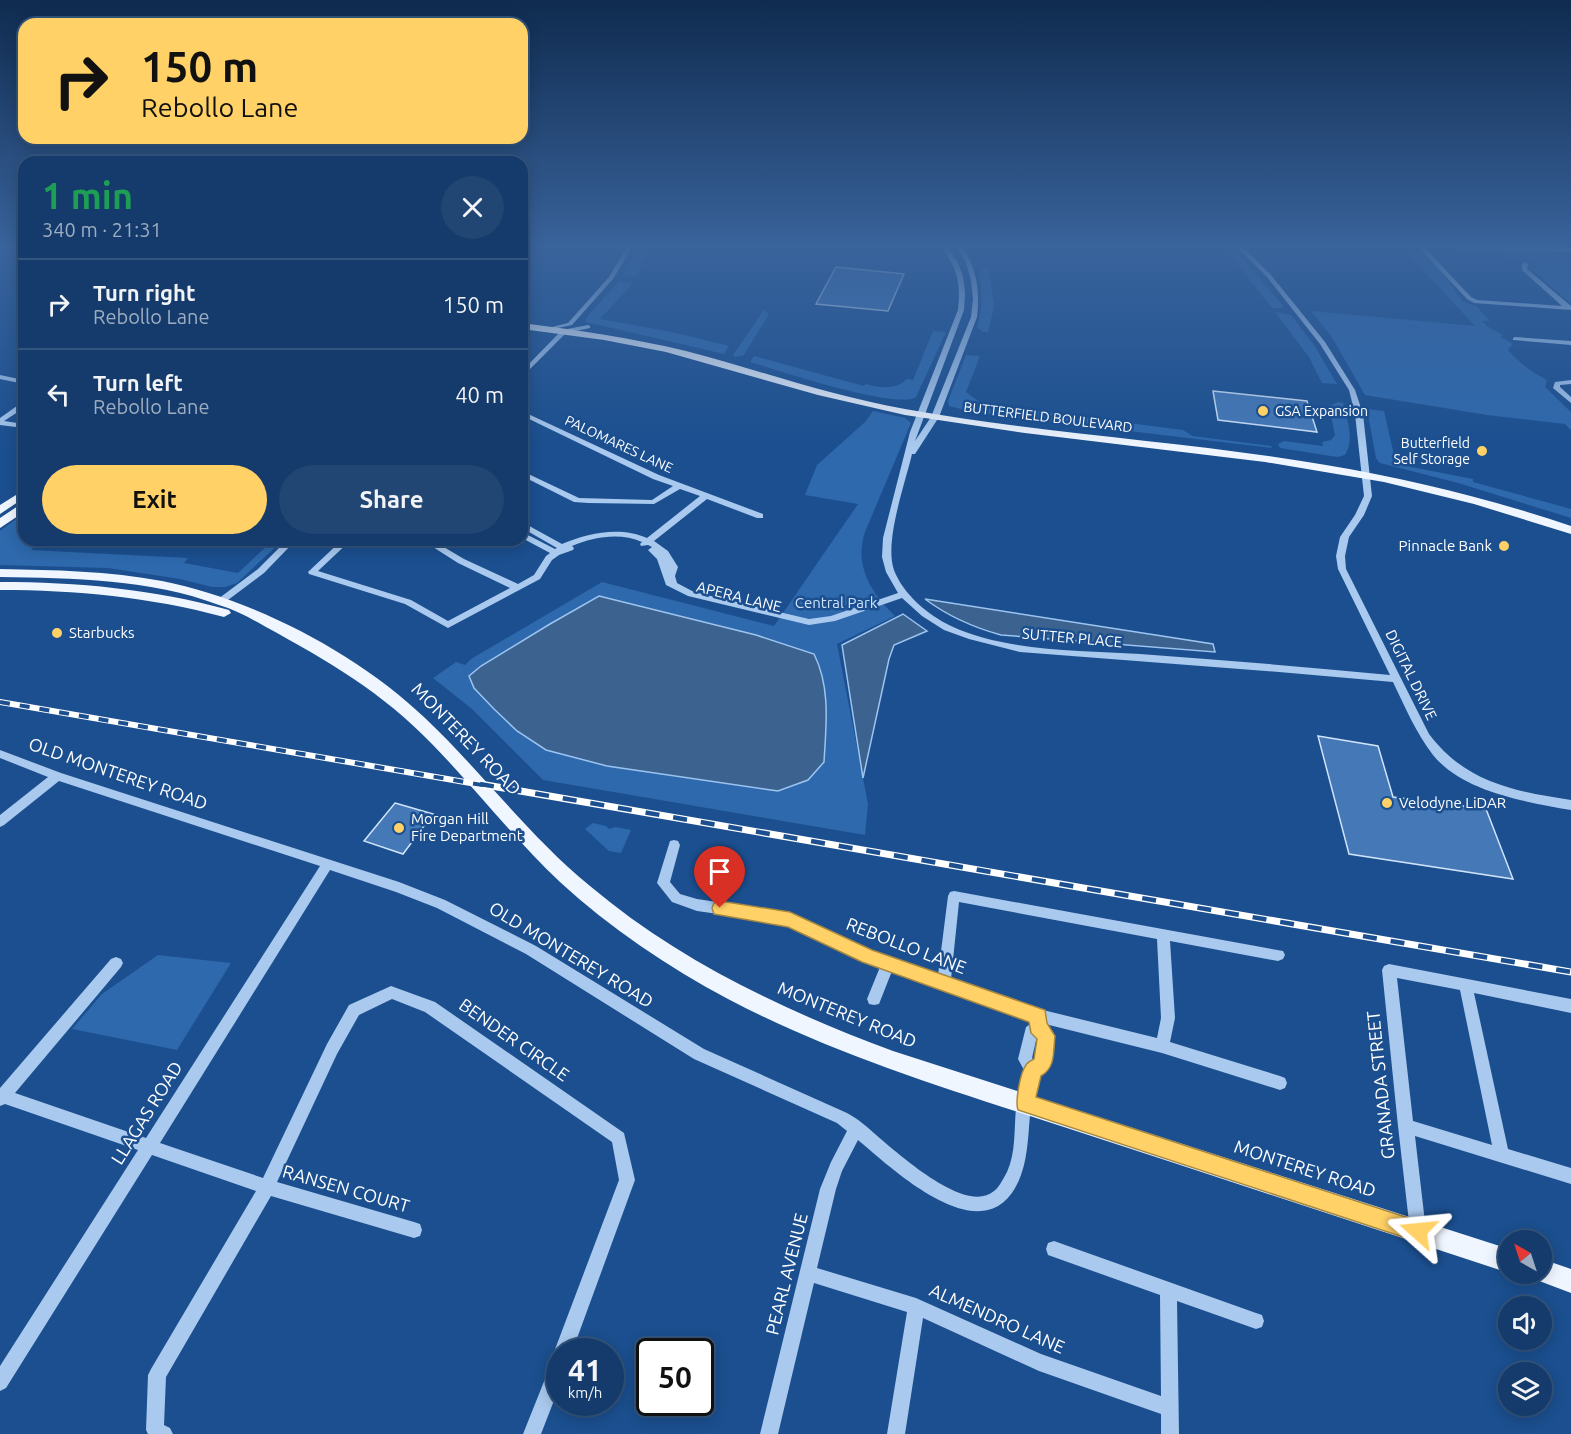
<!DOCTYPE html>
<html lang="en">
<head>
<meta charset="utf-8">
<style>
  body { margin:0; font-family:Ubuntu,sans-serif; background:#214673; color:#f1f3f6; height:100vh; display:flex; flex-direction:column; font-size:22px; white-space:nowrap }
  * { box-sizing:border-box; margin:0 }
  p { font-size:20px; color:#9dadc1 }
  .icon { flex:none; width:33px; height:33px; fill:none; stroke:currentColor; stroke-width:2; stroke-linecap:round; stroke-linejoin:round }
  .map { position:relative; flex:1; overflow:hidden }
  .details { position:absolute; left:18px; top:156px; width:510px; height:390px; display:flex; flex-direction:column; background:#143b6b; border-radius:18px; box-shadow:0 3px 15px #0003,0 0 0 2px #33557e }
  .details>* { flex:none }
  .banner { position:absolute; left:18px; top:18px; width:510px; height:126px; border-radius:18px; box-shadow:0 3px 15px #0003,0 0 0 2px #33557e; background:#ffd166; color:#111; overflow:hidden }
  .needle { width:39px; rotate:321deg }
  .tools { position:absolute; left:1498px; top:1230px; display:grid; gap:12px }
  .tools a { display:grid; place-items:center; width:54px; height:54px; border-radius:50%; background:#143b6b; box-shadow:0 3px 15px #0003,0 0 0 2px #33557e; font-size:30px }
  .speed { position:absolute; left:546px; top:1338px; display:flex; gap:12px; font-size:30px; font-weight:700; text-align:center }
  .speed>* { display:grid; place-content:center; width:78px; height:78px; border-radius:50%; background:#143b6b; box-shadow:0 3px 15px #0003,0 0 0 2px #33557e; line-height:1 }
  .speed small { font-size:15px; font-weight:400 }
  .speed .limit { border:3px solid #111; border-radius:9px; background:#fff; color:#111 }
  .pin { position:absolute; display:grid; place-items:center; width:51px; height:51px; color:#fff; margin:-62px -26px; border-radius:50% 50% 50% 0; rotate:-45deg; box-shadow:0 0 6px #0007 }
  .pin .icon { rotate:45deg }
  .me { position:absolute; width:66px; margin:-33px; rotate:288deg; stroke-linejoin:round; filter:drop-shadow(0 0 4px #0008) }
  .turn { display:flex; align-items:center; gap:21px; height:126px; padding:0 24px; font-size:27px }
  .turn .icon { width:78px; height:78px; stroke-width:2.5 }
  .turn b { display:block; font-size:42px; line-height:51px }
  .round { display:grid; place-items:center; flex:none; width:63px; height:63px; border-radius:32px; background:#214673 }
  .headline { display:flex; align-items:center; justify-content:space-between; height:102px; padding:0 24px }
  h1 { font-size:36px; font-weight:600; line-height:45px; color:#1e9e55 }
  .primary-button { display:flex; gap:12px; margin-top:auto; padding:12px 24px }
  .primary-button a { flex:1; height:69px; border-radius:36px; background:#ffd166; color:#111; font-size:24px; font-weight:600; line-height:69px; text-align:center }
  .primary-button a+a { background:#214673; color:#f1f3f6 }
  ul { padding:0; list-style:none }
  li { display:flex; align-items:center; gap:18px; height:90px; padding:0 24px; border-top:2px solid #33557e }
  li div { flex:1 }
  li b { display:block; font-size:22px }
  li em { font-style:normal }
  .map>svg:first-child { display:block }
</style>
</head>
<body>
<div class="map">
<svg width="1571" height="1434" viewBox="0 0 1571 1434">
  <rect width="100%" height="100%" fill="#1b4f8f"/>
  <g fill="#2e69ad">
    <path d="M638 247 650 248 637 276 623 275Z"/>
    <path d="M1219 247H1231L1237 252 1280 302 1283 306 1282 308H1272L1234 260Z"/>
    <path d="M1402 247H1414L1440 270 1463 302 1476 306 1490 321H1482L1488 327 1503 335 1501 337 1513 344 1508 350C1519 362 1532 373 1547 380L1545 387 1571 412V430L1565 424 1487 415 1365 395 1333 339 1311 311 1475 326Z"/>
    <path d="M1500 251H1556L1571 264V304L1533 270 1537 267C1531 260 1521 259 1513 261Z"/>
    <path d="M989 267 994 307 988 332H983L977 327C983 307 983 291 978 270Z"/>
    <path d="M619 281 633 283 600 319 672 332 729 346 724 354 586 322V318Z"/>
    <path d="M764 310 769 314 744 355 735 357 733 355Z"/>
    <path d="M1275 312 1291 315 1314 345 1337 384 1322 383 1309 357Z"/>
    <path d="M933 331 946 332 916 397C897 410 777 370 750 362L754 356 864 386 866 384C880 388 896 390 907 379L913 380Z"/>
    <path d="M966 355 980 356 966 392 982 404 1055 413V422L973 412 949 406 948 401Z"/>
    <path d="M1338 402 1343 403C1347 419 1355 440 1345 455L1337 457 1280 448 1278 444 1284 441 1323 446 1322 442 1331 440 1335 435 1329 406Z"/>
    <path d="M1367 409 1384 411 1396 464 1473 479V482L1571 509V518L1458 483 1380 463 1376 458Z"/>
    <path d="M873 411 905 418 911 423 865 532C854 566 871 593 895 616L837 644 868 804 865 835 543 780 472 709 433 678 456 662 465 665 471 659 602 582 774 626 858 504 805 495 817 465 865 422Z"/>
    <path d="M1066 415 1183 430 1193 436 1271 446 1272 448 1070 424 1066 422Z"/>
    <path d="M24 513V540H42L31 550 188 558 184 563 238 573 273 540H283L237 583 225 587H212L180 579 108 568 0 565V531Z"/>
    <path d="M593 823 606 826 609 829 616 827 631 830 621 853 609 851 585 829Z"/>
    <path d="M158 955 231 963 177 1050 72 1029 102 994Z"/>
  </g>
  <g fill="#3c6290" stroke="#9cc4f0" stroke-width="1.5">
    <path d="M599 596 756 635 814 654C831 688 826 726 824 762L808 780 778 791 607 766 546 750 517 731 494 709 474 688 469 676 481 666 550 624Z"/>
    <path d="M925 599 1213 644 1215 652 1001 635C972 627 949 617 925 599Z"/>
    <path d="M903 614 927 631 894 645 889 659 863 778 842 645Z"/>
  </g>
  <g fill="#4478b7" stroke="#cfe3fa" stroke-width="1.5">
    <path d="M836 267 904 274 888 311 816 304Z"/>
    <path d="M1213 391 1307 401 1317 432 1218 420Z"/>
    <path d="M1318 736 1378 746 1393 797 1486 809 1513 879 1349 854Z"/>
    <path d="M395 803 433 814 403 854 364 841Z"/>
  </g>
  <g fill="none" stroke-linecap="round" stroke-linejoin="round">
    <g fill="#a9c9ee" fill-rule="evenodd">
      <path d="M627 247H632L613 279 572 325 548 330V328L568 323 609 277Z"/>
      <path d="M942 247H947L957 261 963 276 965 293 964 310 915 441 931 417 971 317 973 299 971 280 966 263 957 247H962C977 268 980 291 977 317L939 417 915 454H912C905 484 884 542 894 570 903 594 928 615 951 626 1007 652 1079 650 1140 654 1223 660 1306 667 1390 675L1338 569 1336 556 1340 537 1355 515 1364 496 1355 414 1349 390 1320 344 1267 277 1237 247H1243L1271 275 1325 342 1355 390 1363 414 1372 496 1364 515 1349 537 1345 556 1346 569 1429 734C1466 783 1514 791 1571 800V810C1526 802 1463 792 1433 755 1416 733 1405 707 1393 682L1279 672 1020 652 969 639 944 630 922 616 902 598 835 621 809 625 688 596 666 585 657 559 648 550 652 547 648 545 641 546 640 544 642 542C620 532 593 537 572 546L574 548 573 550 559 555 552 560 540 579 448 628 405 604 309 574 308 572 342 540H351L318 571 411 600 448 621 510 588 458 563 422 540H432L464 559 518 584 534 575 546 556 550 553 522 538V532L555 549 557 548 522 528V522L562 544C588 533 620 526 647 538L700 496 680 489 654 504 588 503 574 502 522 476V471L579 498 652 500 673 486 653 479 527 418 522 420V415L526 413 659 475 763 514V518H757L707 499 654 541 668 551 678 567 675 576 677 583 694 592 809 619 831 616 898 593 886 572 882 557 883 538 910 432 958 310C961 280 957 270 942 247Z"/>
      <path d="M1418 247H1424L1471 297 1477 300 1562 306 1522 270V264L1525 262 1528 264 1527 269 1571 306V310L1474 303 1467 299Z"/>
      <path d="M1451 247 1571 248V252L1454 249Z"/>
      <path d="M588 325 590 326V328L566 333 522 377V371L562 330Z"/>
      <path d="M1515 337 1571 341V345L1513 340V338Z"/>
      <path d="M0 375 24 380V384L0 379Z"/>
      <path d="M1571 380V384L1560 385V387L1571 397V403L1553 388 1555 382Z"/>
      <path d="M21 403H24V408L4 421 24 424V428L0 425V418Z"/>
      <path d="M287 540H296L264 573 224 603H218L216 601 218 599 258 569Z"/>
      <path d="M0 750 61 773 399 882 445 900 536 946 704 1049 847 1113C852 1116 858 1119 862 1123 885 1141 963 1218 994 1191 999 1188 1004 1177 1007 1172 1016 1153 1014 1128 1016 1108 1018 1096 1022 1084 1025 1072L1018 1059 1026 1027 1035 1021 892 971 879 1004 874 1005 869 1004 867 999 880 967 863 961 788 924 697 911 672 902 657 883 670 841 674 840 678 841 680 845 670 882 680 894 697 899 790 913 871 952 938 975 948 896 950 892 954 891 1283 951 1285 955 1283 959 1278 961 1170 941 1175 1018 1170 1042 1280 1076 1285 1078 1287 1083 1285 1088 1280 1090 1162 1053 1045 1024 1053 1036 1050 1064 1048 1069 1039 1075C1036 1086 1033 1096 1031 1107 1028 1129 1029 1153 1021 1175 990 1260 897 1173 858 1140L842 1171 836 1189 817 1268 916 1298 1041 1354 1161 1396 1160 1295 1048 1255 1046 1249 1048 1243 1054 1241 1256 1313 1262 1315 1264 1321 1262 1327 1256 1329 1177 1301 1179 1434H1161V1414L1039 1371 923 1318 905 1434H887L907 1312 814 1283 778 1434H760L820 1189 831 1162 847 1131 837 1123 694 1059 526 954 437 908 396 892 330 870 160 1143 263 1178 327 1044 349 1005 391 986 435 1002 624 1133 635 1180 572 1352H560V1385L541 1434H523L555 1354 554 1352 619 1180 612 1142 425 1012 392 999 359 1015 337 1054 277 1182 414 1222 420 1224 422 1230 420 1236 414 1238 271 1196 166 1377 164 1425 170 1428 173 1434H148L146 1430 148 1375 151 1369 256 1191 152 1155 6 1388 0 1391V1366L138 1150 5 1104 0 1106V1088L111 959 116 957 121 959 123 963 121 967 15 1093 146 1138 320 866 59 781 4 825 0 827V815L48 777 0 758ZM959 902 1157 939 1161 1018 1157 1038 1039 1009 951 979ZM1037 1036 1039 1038 1035 1061 1032 1058Z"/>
      <path d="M1389 964 1571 999V1013L1474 993 1508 1149 1571 1168V1184L1415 1136 1426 1231 1424 1237 1418 1239 1412 1237 1410 1231 1398 1126 1382 970 1384 966ZM1397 978 1460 990 1492 1145 1413 1121Z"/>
    </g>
    <g fill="#f0f6ff" fill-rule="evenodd">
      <path d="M522 323C577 330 632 338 686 351 759 370 830 396 905 409 1044 434 1186 441 1326 465 1409 479 1491 499 1571 526V534L1474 504 1384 482 1265 462 1025 433 905 415 818 395 666 352 604 340 522 329Z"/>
      <path d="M24 490V498L0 514V505Z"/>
      <path d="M24 502V512L0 528V518Z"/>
      <path d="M0 569C54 570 109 571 162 581 253 599 357 653 425 718 482 772 529 836 590 886 679 961 785 1011 893 1051L1509 1249V1273C1363 1225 1217 1177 1070 1129 954 1091 836 1056 728 999 668 967 610 928 560 882 514 839 476 789 432 744 382 692 328 661 266 627 250 618 236 610 219 605 150 579 73 578 0 577Z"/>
      <path d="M0 582C78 582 153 589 229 610L231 613 224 617C150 597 76 590 0 590Z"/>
      <path d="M1542 1259 1571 1269V1293L1534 1279 1531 1274H1542Z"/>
    </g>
    <defs>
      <path id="rail-far1" d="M0 702 488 786"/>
      <path id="rail" d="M480 784 1571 972"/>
    </defs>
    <use href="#rail-far1" stroke="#fff" stroke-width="6"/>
    <use href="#rail" stroke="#fff" stroke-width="7"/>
    <use href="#rail-far1" stroke="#1b4f8f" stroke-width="4" stroke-dasharray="10" stroke-linecap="butt"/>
    <use href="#rail" stroke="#1b4f8f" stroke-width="4.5" stroke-dasharray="14" stroke-linecap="butt"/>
  </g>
  <linearGradient id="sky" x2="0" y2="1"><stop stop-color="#0f2b4f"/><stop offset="0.55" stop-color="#39639b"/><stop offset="1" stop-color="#39639b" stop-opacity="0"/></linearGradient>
  <rect width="1571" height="447" fill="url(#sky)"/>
  <path fill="#ffd166" stroke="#a68842" stroke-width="1.5" d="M720 901 790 912 872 950 1045 1010 1047 1023 1055 1036C1053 1052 1056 1067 1041 1076L1036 1097 1418 1221 1425 1224 1429 1231 1425 1239 1418 1242 1018 1110C1015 1102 1020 1073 1026 1065 1027 1063 1032 1060 1034 1059L1037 1039 1031 1033 1029 1022 862 962 788 927 714 914 712 908 714 903Z"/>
  <g fill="#ffd166" stroke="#1b4f8f" stroke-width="2">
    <circle cx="1263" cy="411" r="6"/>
    <circle cx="1482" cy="451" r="6"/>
    <circle cx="1504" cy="546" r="6"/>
    <circle cx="57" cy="633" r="6"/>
    <circle cx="1387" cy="803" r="6"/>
    <circle cx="399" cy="828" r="6"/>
  </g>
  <g text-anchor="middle" stroke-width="5" stroke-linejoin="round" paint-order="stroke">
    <g font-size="14" fill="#fff" stroke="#1b4f8f" text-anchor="start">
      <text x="1275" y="416">GSA Expansion</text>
      <text x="1470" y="448" text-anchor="end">Butterfield<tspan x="1470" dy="16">Self Storage</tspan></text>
    </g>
    <g font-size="14" fill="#fff" stroke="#1b4f8f">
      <text transform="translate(1048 417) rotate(7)" y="5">BUTTERFIELD BOULEVARD</text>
      <text transform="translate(619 444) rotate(25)" y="5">PALOMARES LANE</text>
    </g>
    <g font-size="15" fill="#fff" stroke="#1b4f8f" text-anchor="start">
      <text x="1492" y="551" text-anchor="end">Pinnacle Bank</text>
      <text x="69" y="638">Starbucks</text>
      <text x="1399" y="808">Velodyne LiDAR</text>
      <text x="411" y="824">Morgan Hill<tspan x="411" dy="17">Fire Department</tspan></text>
    </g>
    <g font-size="15" fill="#fff" stroke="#1b4f8f">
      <text transform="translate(739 597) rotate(14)" y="5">APERA LANE</text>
      <text transform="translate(1072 638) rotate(5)" y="5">SUTTER PLACE</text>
      <text transform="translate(1411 675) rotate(64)" y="5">DIGITAL DRIVE</text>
    </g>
    <g font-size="15" fill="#cfe3fa" stroke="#1b4f8f">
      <text x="836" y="608">Central Park</text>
    </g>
    <g font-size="18" fill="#fff" stroke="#1b4f8f">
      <text transform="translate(466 739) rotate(46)" y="6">MONTEREY ROAD</text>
      <text transform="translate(118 774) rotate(19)" y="6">OLD MONTEREY ROAD</text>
      <text transform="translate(906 946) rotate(21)" y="6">REBOLLO LANE</text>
      <text transform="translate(571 955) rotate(31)" y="6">OLD MONTEREY ROAD</text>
      <text transform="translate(847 1015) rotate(22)" y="6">MONTEREY ROAD</text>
      <text transform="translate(514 1040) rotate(35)" y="6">BENDER CIRCLE</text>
      <text transform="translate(1381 1085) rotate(-96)" y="6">GRANADA STREET</text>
      <text transform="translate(147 1113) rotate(-58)" y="6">LLAGAS ROAD</text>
      <text transform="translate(1305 1169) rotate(18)" y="6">MONTEREY ROAD</text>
      <text transform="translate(346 1189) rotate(16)" y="6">RANSEN COURT</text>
      <text transform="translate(787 1274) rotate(-76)" y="6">PEARL AVENUE</text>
      <text transform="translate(997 1319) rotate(24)" y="6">ALMENDRO LANE</text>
    </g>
  </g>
</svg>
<div class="tools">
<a><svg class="needle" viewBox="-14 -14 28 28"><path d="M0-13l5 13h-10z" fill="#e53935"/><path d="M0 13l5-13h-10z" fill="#9dadc1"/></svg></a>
<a><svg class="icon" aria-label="sound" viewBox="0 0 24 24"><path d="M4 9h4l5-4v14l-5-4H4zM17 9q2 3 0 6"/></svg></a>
<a><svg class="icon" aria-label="layers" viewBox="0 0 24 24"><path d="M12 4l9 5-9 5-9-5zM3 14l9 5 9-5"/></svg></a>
</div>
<div class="speed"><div>41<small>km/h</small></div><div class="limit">50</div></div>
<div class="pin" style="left:720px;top:908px;background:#d93025"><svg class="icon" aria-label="arrive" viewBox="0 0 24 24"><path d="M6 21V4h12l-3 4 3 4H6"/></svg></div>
<svg class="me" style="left:1418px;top:1231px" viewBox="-20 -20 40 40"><path d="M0-17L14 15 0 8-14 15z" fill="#ffd166" stroke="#fff" stroke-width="4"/></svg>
<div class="banner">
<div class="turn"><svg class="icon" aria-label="right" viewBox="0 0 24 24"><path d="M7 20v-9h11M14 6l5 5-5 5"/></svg><div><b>150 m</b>Rebollo Lane</div></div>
</div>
<section class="details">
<div class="headline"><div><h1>1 min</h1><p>340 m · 21:31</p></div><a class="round"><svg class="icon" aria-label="close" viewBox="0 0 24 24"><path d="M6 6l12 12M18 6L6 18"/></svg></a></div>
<ul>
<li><svg class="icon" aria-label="right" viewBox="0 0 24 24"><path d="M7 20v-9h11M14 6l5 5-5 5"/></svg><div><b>Turn right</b><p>Rebollo Lane</p></div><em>150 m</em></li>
<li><svg class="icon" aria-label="left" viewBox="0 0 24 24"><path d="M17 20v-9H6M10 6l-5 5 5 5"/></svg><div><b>Turn left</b><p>Rebollo Lane</p></div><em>40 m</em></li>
</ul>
<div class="primary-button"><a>Exit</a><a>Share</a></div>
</section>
</div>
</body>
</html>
